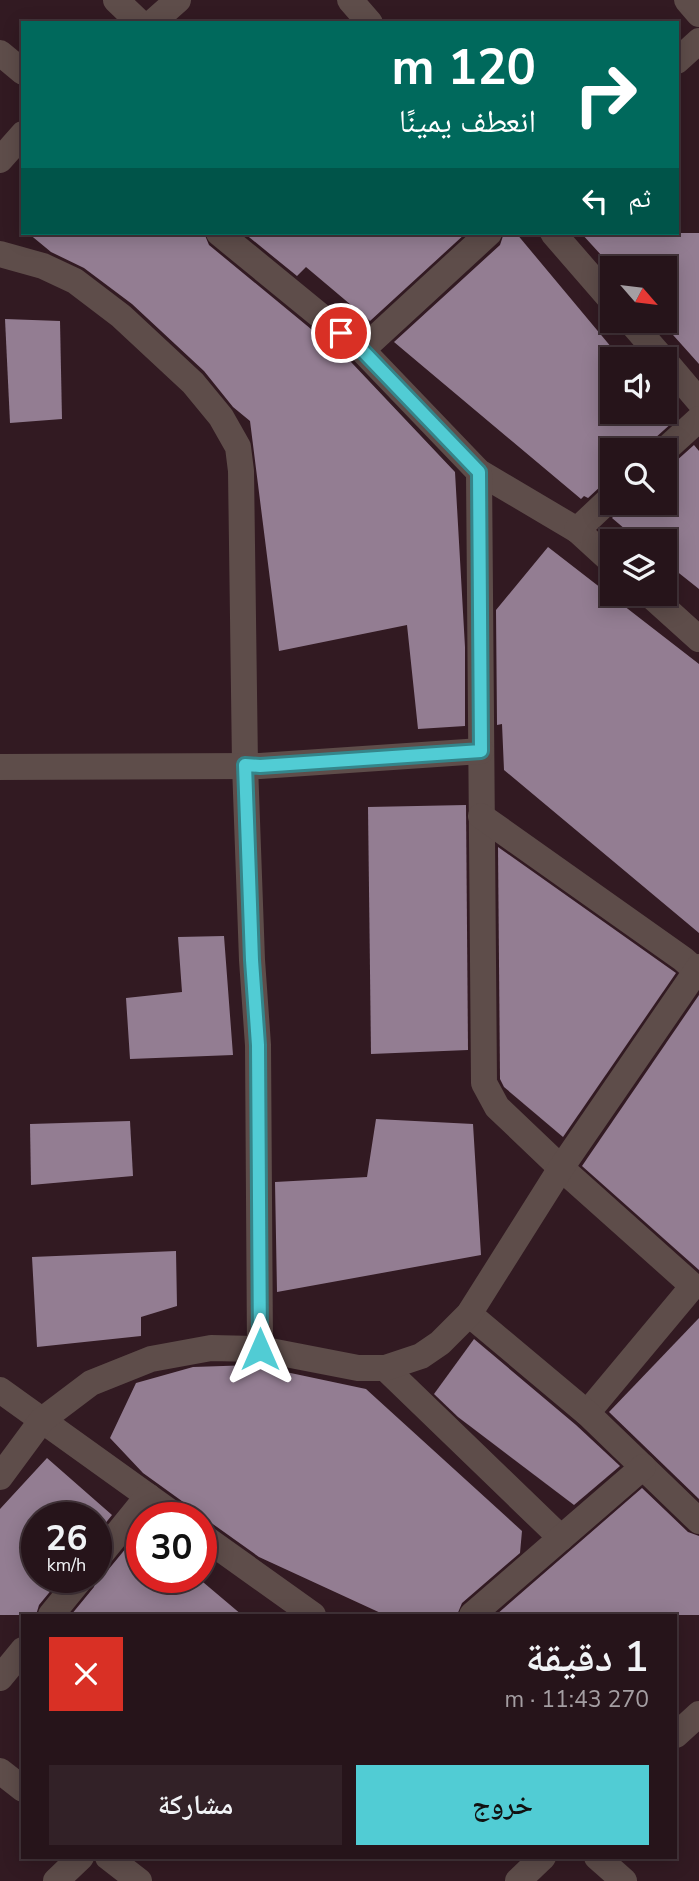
<!DOCTYPE html>
<html lang="ar">
<head>
<meta charset="utf-8">
<style>
  body { margin:0; font-family:"Nunito Sans","Noto Naskh Arabic",sans-serif; background:#322127; color:#f1f3f6; direction:rtl; height:100vh; display:flex; flex-direction:column; font-size:26px; white-space:nowrap }
  * { box-sizing:border-box; margin:0 }
  p { font-size:23px; color:#a49ea2 }
  .icon { flex:none; width:38px; height:38px; fill:none; stroke:currentColor; stroke-width:2; stroke-linecap:round; stroke-linejoin:round }
  .map { position:relative; flex:1; overflow:hidden; direction:ltr }
  .panel { position:absolute; left:21px; top:1614px; width:656px; height:245px; display:flex; flex-direction:column; background:#26141a; border-radius:0px; box-shadow:0 4px 18px #0003,0 0 0 2px #423339; direction:rtl }
  .panel>* { flex:none }
  .top-card { position:absolute; left:21px; top:21px; width:658px; height:214px; border-radius:0px; box-shadow:0 4px 18px #0003,0 0 0 2px #423339; direction:rtl; background:#00695c; color:#fff; overflow:hidden }
  .needle { width:46px; rotate:118deg }
  .buttons { position:absolute; left:600px; top:256px; display:grid; gap:14px }
  .buttons a { display:grid; place-items:center; width:77px; height:77px; border-radius:0px; background:#26141a; box-shadow:0 4px 18px #0003,0 0 0 2px #423339; font-size:35px }
  .speed { position:absolute; left:21px; top:1502px; display:flex; gap:14px; font-size:35px; font-weight:700; text-align:center }
  .speed>* { display:grid; place-content:center; width:91px; height:91px; border-radius:50%; background:#26141a; box-shadow:0 4px 18px #0003,0 0 0 2px #423339; line-height:1 }
  .speed small { font-size:18px; font-weight:400 }
  .speed .limit { border:10px solid #d22; background:#fff; color:#111 }
  .pin { position:absolute; display:grid; place-items:center; width:60px; height:60px; color:#fff; margin:-30px; border:4px solid #fff; border-radius:50%; box-shadow:0 2px 7px #0007 }
  .me { position:absolute; width:77px; margin:-38px; rotate:0deg; stroke-linejoin:round; filter:drop-shadow(0 0 5px #0008) }
  .turn { display:flex; align-items:center; gap:24px; height:147px; padding:0 28px; font-size:32px }
  .turn .icon { width:91px; height:91px; stroke-width:2.5 }
  .turn b { display:block; font-size:49px; line-height:60px }
  .then { display:flex; align-items:center; height:66px; padding:0 28px; background:#0003; gap:14px; font-size:26px }
  .round { display:grid; place-items:center; flex:none; width:74px; height:74px; border-radius:0px; background:#322127 }
  .overview { display:flex; align-items:center; justify-content:space-between; height:119px; padding:0 28px }
  h1 { font-size:42px; font-weight:600; line-height:52px }
  .primary-button { display:flex; gap:14px; margin-top:auto; padding:14px 28px }
  .primary-button a { flex:1; height:80px; border-radius:0px; background:#51ccd4; color:#111; font-size:28px; font-weight:600; line-height:80px; text-align:center }
  .primary-button a+a { background:#322127; color:#f1f3f6 }
  .map>svg:first-child { display:block }
</style>
</head>
<body>
<div class="map">
<svg width="699" height="1881" viewBox="0 0 699 1881">
  <rect width="100%" height="100%" fill="#321a22"/>
  <g fill="#937d92">
    <path d="M28 233H204L209 245 351 362 455 472 465 647V726L418 729 407 625 279 651 250 421 233 407 204 371 132 304 84 268 51 252Z"/>
    <path d="M244 233H466L370 321 306 267 297 276Z"/>
    <path d="M504 233H516L612 348V411L665 410 674 421 654 439 650 450H612V482L602 485 588 498 584 496 581 499 394 342 500 245Z"/>
    <path d="M581 233H699V364L665 326V268H613Z"/>
    <path d="M5 319 60 321 62 419 10 423Z"/>
    <path d="M694 445 699 451V589L665 562V541H639L612 518 627 502H665V465L675 462Z"/>
    <path d="M548 547 699 664V933L504 770 502 724 497 725 496 610Z"/>
    <path d="M466 805 468 1050 371 1054 368 807Z"/>
    <path d="M498 847 676 973 563 1137 504 1087 500 1079Z"/>
    <path d="M224 936 233 1055 130 1059 126 998 182 992 178 937Z"/>
    <path d="M699 995V1270L582 1166Z"/>
    <path d="M376 1119 473 1124 481 1255 277 1292 275 1182 367 1177Z"/>
    <path d="M130 1121 133 1176 31 1185 30 1124Z"/>
    <path d="M176 1251 177 1306 141 1317V1336L37 1347 32 1257Z"/>
    <path d="M699 1318V1499L609 1412Z"/>
    <path d="M474 1339 576 1425 620 1466 574 1505 458 1417 434 1394Z"/>
    <path d="M253 1365 366 1389 522 1531 520 1553 462 1603 457 1615H385L259 1557 210 1522 192 1513 186 1504 143 1473 110 1438 136 1383 193 1367Z"/>
    <path d="M47 1458 112 1515 96 1535V1517H37V1577H62L39 1605 36 1615H0V1509Z"/>
    <path d="M642 1488 688 1532 699 1536V1615H496Z"/>
    <path d="M136 1536 142 1541V1577H197L242 1615H71L94 1587 97 1575 108 1570Z"/>
  </g>
  <g fill="none" stroke-linecap="round" stroke-linejoin="round">
    <g stroke="#5e4d4a" stroke-width="26">
      <path d="M116 0 140 23"/>
      <path d="M350 0 370 23"/>
      <path d="M687 0 699 14"/>
      <path d="M152 23 178 0"/>
      <path d="M0 53 23 72"/>
      <path d="M677 61 699 41"/>
      <path d="M0 160 23 134"/>
      <path d="M219 233 362 350 479 472 577 530 612 562"/>
      <path d="M553 233 612 301"/>
      <path d="M0 254 43 266 75 281 121 316 193 383 221 417 238 447 241 471 245 765 252 960 258 1045 260 1349"/>
      <path d="M629 320 663 359"/>
      <path d="M362 350 489 233"/>
      <path d="M665 361 699 401"/>
      <path d="M665 450 699 419"/>
      <path d="M479 472 484 1083 497 1107 561 1168 693 1286 587 1413"/>
      <path d="M577 530 612 497"/>
      <path d="M648 593 699 639"/>
      <path d="M0 767 260 766 481 751"/>
      <path d="M481 816 683 959 699 973"/>
      <path d="M469 1314 587 1413 699 1521"/>
      <path d="M385 1368 561 1538"/>
      <path d="M0 1390 177 1517"/>
      <path d="M0 1477 42 1420 91 1383 151 1359 211 1348 260 1349 358 1368H385L421 1356 440 1343 469 1314 561 1168 699 967"/>
      <path d="M201 1535 313 1615"/>
      <path d="M96 1560 148 1496"/>
      <path d="M51 1615 82 1577"/>
      <path d="M472 1615 643 1467"/>
      <path d="M0 1678 23 1650"/>
      <path d="M676 1735 699 1714"/>
      <path d="M0 1771 23 1789"/>
      <path d="M108 1857 139 1881"/>
      <path d="M597 1857 624 1881"/>
      <path d="M56 1881 81 1857"/>
      <path d="M518 1881 543 1857"/>
    </g>
  </g>
  <g fill="none" stroke-linecap="round" stroke-linejoin="round">
    <defs>
      <path id="route" d="M260 1349 258 1045 252 960 245 765 260 766 481 751 479 472 362 350 341 333"/>
    </defs>
    <use href="#route" stroke="#35858a" stroke-width="18"/>
    <use href="#route" stroke="#51ccd4" stroke-width="12"/>
  </g>
</svg>
<div class="buttons">
<a><svg class="needle" viewBox="-14 -14 28 28"><path d="M0-13l5 13h-10z" fill="#e53935"/><path d="M0 13l5-13h-10z" fill="#a49ea2"/></svg></a>
<a><svg class="icon" aria-label="sound" viewBox="0 0 24 24"><path d="M4 9h4l5-4v14l-5-4H4zM17 9q2 3 0 6"/></svg></a>
<a><svg class="icon" aria-label="search" viewBox="0 0 24 24"><circle cx="10" cy="10" r="6"/><path d="M15 15l6 6"/></svg></a>
<a><svg class="icon" aria-label="layers" viewBox="0 0 24 24"><path d="M12 4l9 5-9 5-9-5zM3 14l9 5 9-5"/></svg></a>
</div>
<div class="speed"><div>26<small>km/h</small></div><div class="limit">30</div></div>
<div class="pin" style="left:341px;top:333px;background:#d93025"><svg class="icon" aria-label="arrive" viewBox="0 0 24 24"><path d="M6 21V4h12l-3 4 3 4H6"/></svg></div>
<svg class="me" style="left:260px;top:1349px" viewBox="-20 -20 40 40"><path d="M0-17L14 15 0 8-14 15z" fill="#51ccd4" stroke="#fff" stroke-width="4"/></svg>
<div class="top-card">
<div class="turn"><svg class="icon" aria-label="right" viewBox="0 0 24 24"><path d="M7 20v-9h11M14 6l5 5-5 5"/></svg><div><b>120 m</b>انعطف يمينًا</div></div>
<div class="then">ثم<svg class="icon" aria-label="left" viewBox="0 0 24 24"><path d="M17 20v-9H6M10 6l-5 5 5 5"/></svg></div>
</div>
<section class="panel">
<div class="overview"><div><h1>1 دقيقة</h1><p>270 m · 11:43</p></div><a class="round" style="background:#d93025;color:#fff"><svg class="icon" aria-label="close" viewBox="0 0 24 24"><path d="M6 6l12 12M18 6L6 18"/></svg></a></div>
<div class="primary-button"><a>خروج</a><a>مشاركة</a></div>
</section>
</div>
</body>
</html>
